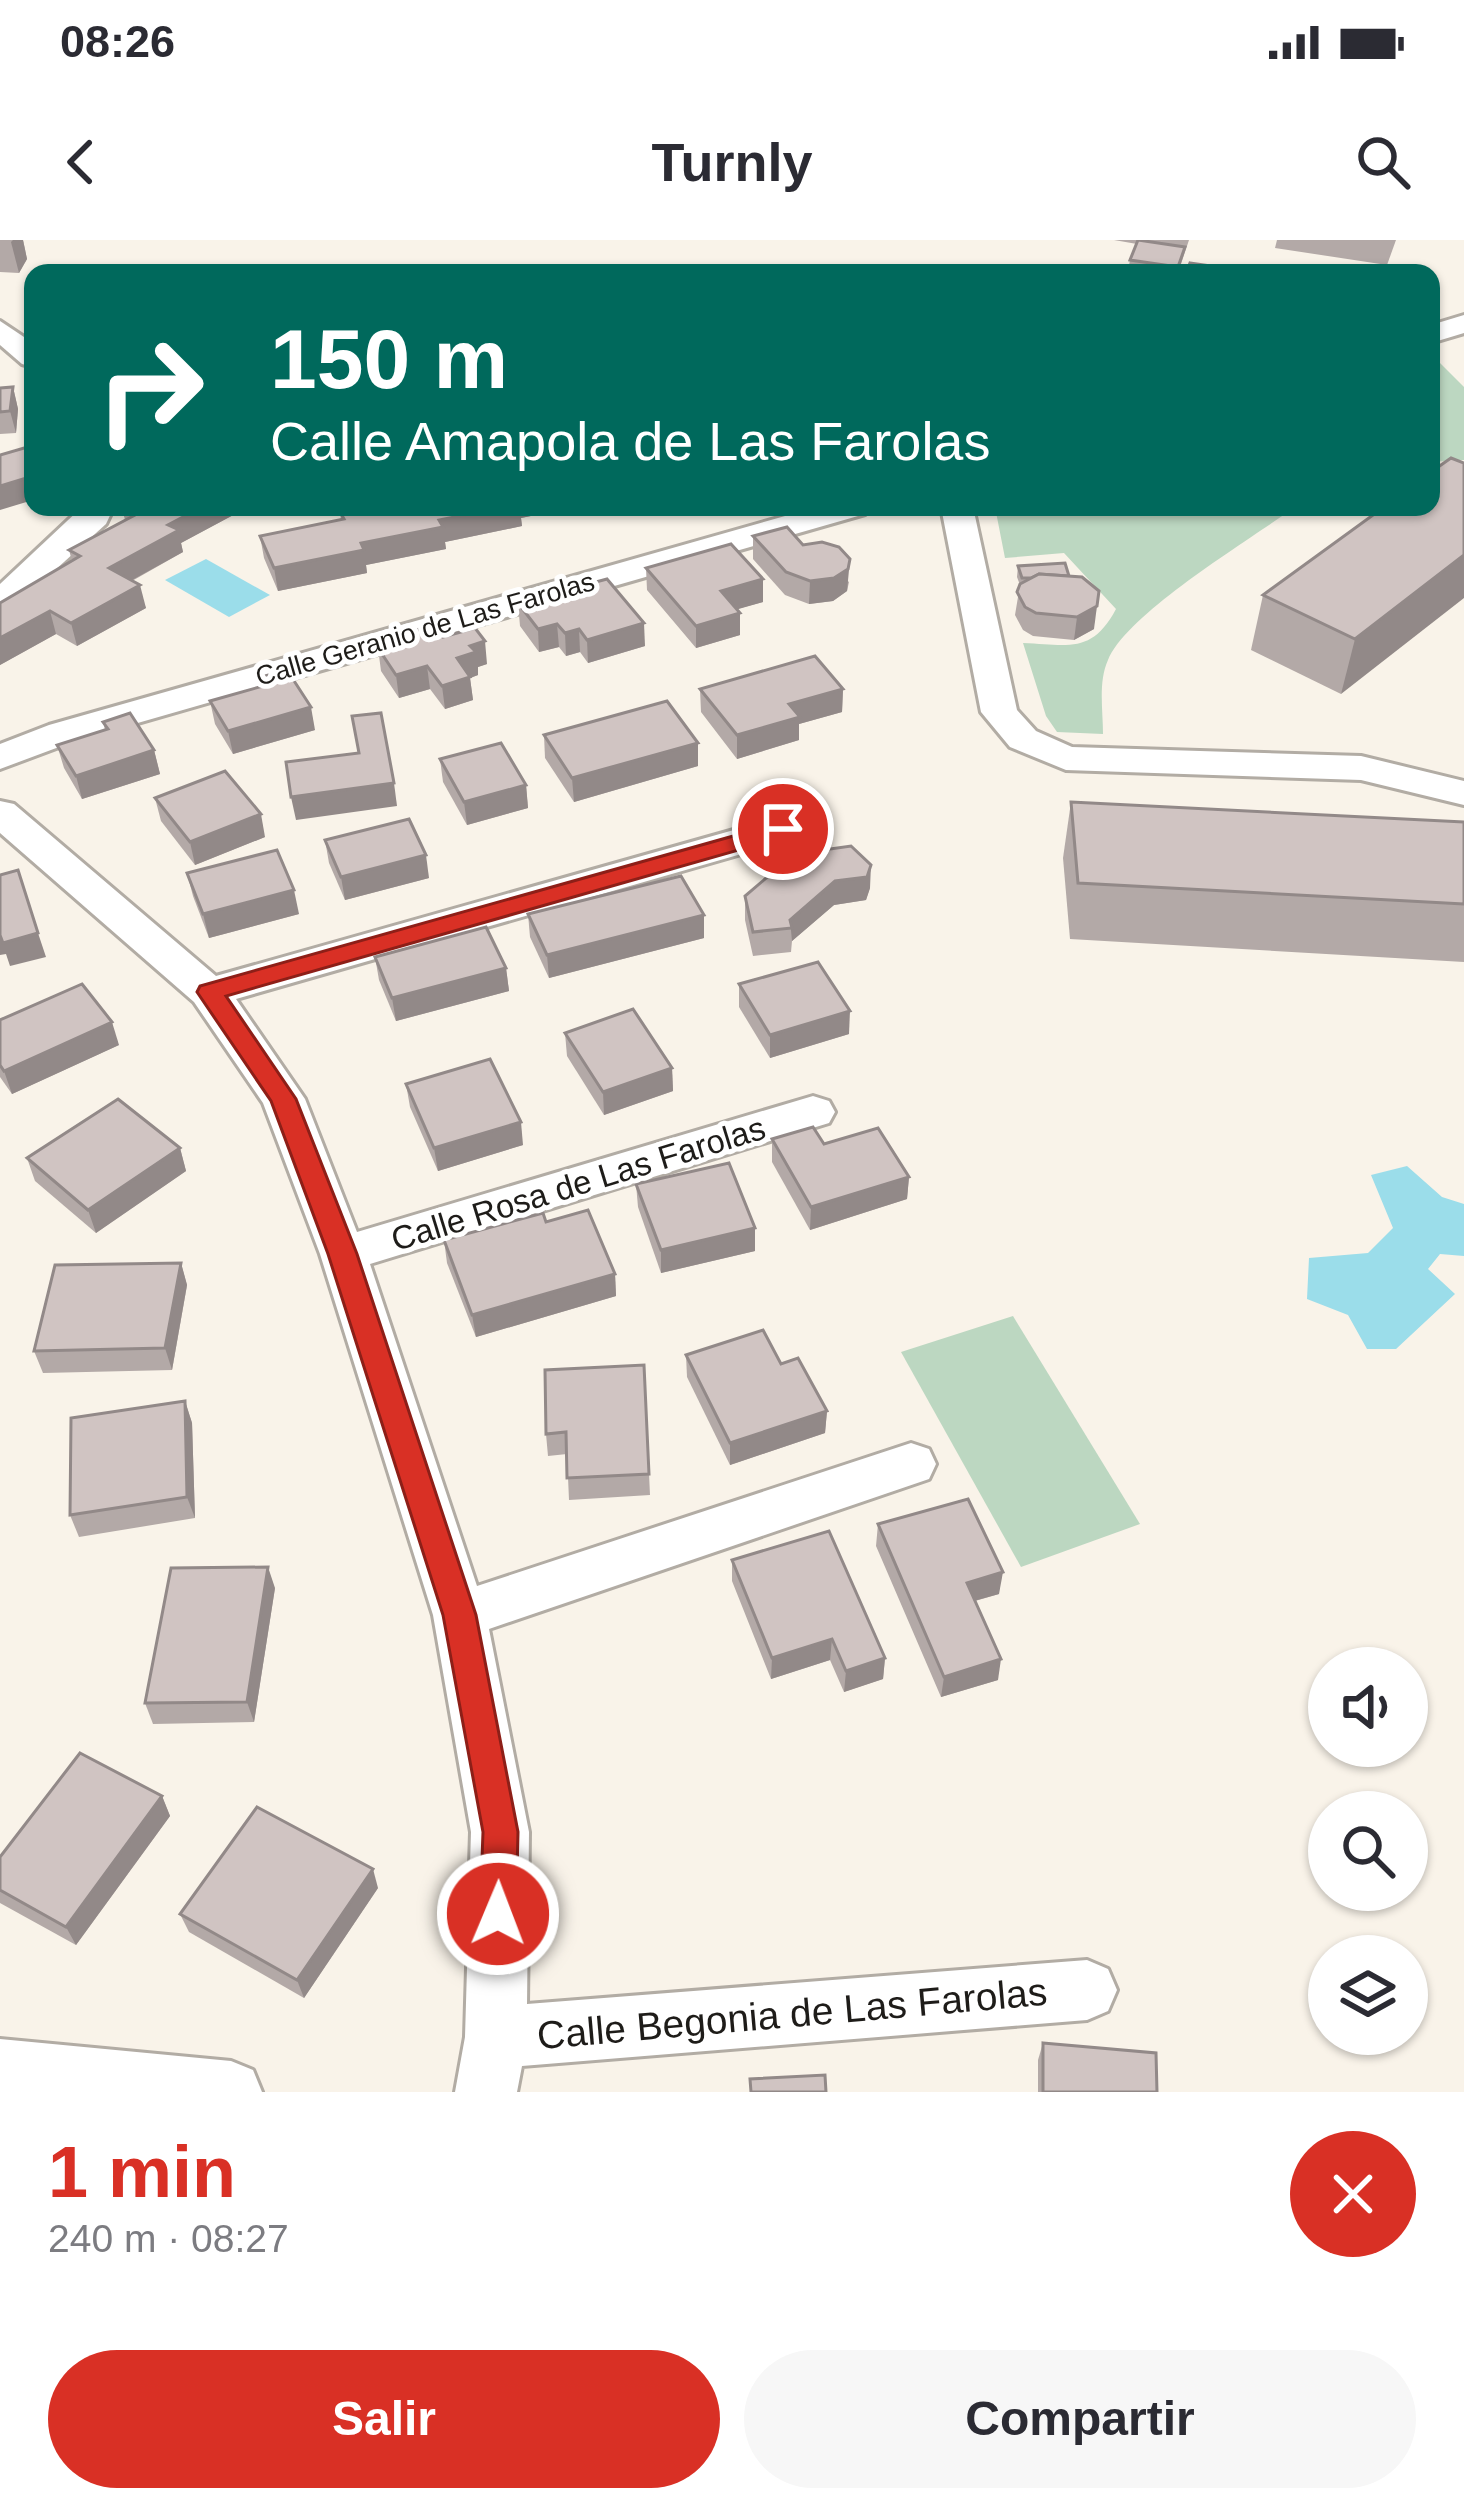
<!DOCTYPE html>
<html lang="es">
<head>
<meta charset="utf-8">
<style>
  body { margin:0; font-family:Helvetica,sans-serif; background:#f7f7f7; color:#2b2b33; height:100vh; display:flex; flex-direction:column; font-size:45px; white-space:nowrap }
  * { box-sizing:border-box; margin:0 }
  p { font-size:39px; color:#7c7c81 }
  .icon { flex:none; width:66px; height:66px; fill:none; stroke:currentColor; stroke-width:2; stroke-linecap:round; stroke-linejoin:round }
  .map { position:relative; height:1852px; overflow:hidden }
  .sheet { display:flex; flex-direction:column; background:#fff; flex:1 }
  .sheet>* { flex:none }
  .guide { position:absolute; left:24px; top:24px; width:1416px; height:252px; border-radius:24px; box-shadow:0 3px 9px #0004; background:#00695c; color:#fff; overflow:hidden }
  .controls { position:absolute; left:1308px; top:1407px; display:grid; gap:24px }
  .controls a { display:grid; place-items:center; width:120px; height:120px; border-radius:50%; background:#fff; box-shadow:0 3px 9px #0004; font-size:60px }
  .pin { position:absolute; display:grid; place-items:center; width:102px; height:102px; color:#fff; margin:-51px; border:6px solid #fff; border-radius:50%; box-shadow:0 3px 12px #0007 }
  .me { position:absolute; width:132px; margin:-66px; rotate:1deg; stroke-linejoin:round; filter:drop-shadow(0 0 9px #0008) }
  .turn { display:flex; align-items:center; gap:42px; height:252px; padding:0 48px; font-size:54px }
  .turn .icon { width:156px; height:156px; stroke-width:2.5 }
  .turn b { display:block; font-size:84px; line-height:102px }
  .round { display:grid; place-items:center; flex:none; width:126px; height:126px; border-radius:63px; background:#f7f7f7 }
  .headline { display:flex; align-items:center; justify-content:space-between; height:204px; padding:0 48px }
  h1 { font-size:72px; font-weight:700; line-height:90px; color:#d93025 }
  .primary-button { display:flex; gap:24px; margin-top:auto; padding:24px 48px }
  .primary-button a { flex:1; height:138px; border-radius:72px; background:#d93025; color:#fff; font-size:48px; font-weight:700; line-height:138px; text-align:center }
  .primary-button a+a { background:#f7f7f7; color:#2b2b33 }
  .status { display:flex; justify-content:space-between; align-items:center; height:84px; padding:0 60px; background:#fff; direction:ltr }
  .status svg { height:33px; fill:currentColor }
  header { display:flex; justify-content:space-between; align-items:center; height:156px; padding:0 48px; background:#fff; font-size:54px; font-weight:700 }
  .map>svg:first-child { display:block }
</style>
</head>
<body>
<div class="status"><b>08:26</b><svg viewBox="0 0 49 12"><path d="M0 12V9h3v3zM5 12V6h3v6zM10 12V3h3v9zM15 12V0h3v12zM26 1h20v11H26zM47 4h2v5h-2z"/></svg></div>
<header><svg class="icon" aria-label="back" viewBox="0 0 24 24"><path d="M15 5l-7 7 7 7"/></svg>Turnly<svg class="icon" aria-label="search" viewBox="0 0 24 24"><circle cx="10" cy="10" r="6"/><path d="M15 15l6 6"/></svg></header>
<div class="map">
<svg width="1464" height="1852" viewBox="0 0 1464 1852">
  <rect width="100%" height="100%" fill="#f9f3e9"/>
  <g fill="#bcd7c1">
    <path d="M1431 114 1464 147V220L1431 222Z"/>
    <path d="M995 267H1295C1251 299 1127 373 1108 420 1098 442 1103 470 1103 494L1057 492 1046 476 1023 403C1069 405 1092 414 1116 369L1064 313 1005 318Z"/>
    <path d="M1013 1076 1140 1284 1021 1327 901 1112Z"/>
  </g>
  <g fill="#9bddea">
    <path d="M206 319 270 355 229 377 165 340Z"/>
    <path d="M1407 926 1442 957 1464 964V1016L1440 1014 1428 1029 1455 1054 1396 1109H1367L1348 1075 1307 1059 1309 1018 1368 1013 1393 988 1371 935Z"/>
  </g>
  <g fill="none" stroke-linecap="round" stroke-linejoin="round">
    <defs>
      <g id="street">
        <path d="M1464 75V93L1431 103V85Z"/>
        <path d="M0 81 33 103V127L22 124 0 105Z"/>
        <path d="M82 267H114L106 284 12 369 0 372V344Z"/>
        <path d="M817 267H869L865 274 75 501 0 529V504L49 485Z"/>
        <path d="M941 267H973L1017 470 1036 491 1072 507 1361 516 1464 541V565L1361 540 1066 530 1010 507 981 472Z"/>
        <path d="M0 561 14 564 216 736 769 580 783 577 797 580 802 589 797 598 236 759 305 859 357 992 813 856 829 861 835 872 829 883 370 1024 477 1346 911 1203 929 1209 936 1224 929 1239 489 1389 529 1592 527 1764 1087 1720 1108 1729 1117 1750 1108 1771 1087 1780 522 1826 517 1852H455L465 1797 471 1592 433 1375 320 1014 263 863 194 762 0 593Z"/>
        <path d="M0 1799 231 1821 253 1830 262 1852H0Z"/>
      </g>
    </defs>
    <use href="#street" stroke="#b2aca4" stroke-width="6"/>
    <use href="#street" fill="#fff" fill-rule="evenodd"/>
  </g>
  <g fill="#b3a9a7">
    <path d="M0 0H23L27 19 19 33 0 32Z"/>
    <path d="M1114 0H1189L1178 33H1146L1128 31 1130 20 1137 4Z"/>
    <path d="M1277 0H1396L1387 25 1275 8Z"/>
    <path d="M13 147 18 169 16 193 0 194V148Z"/>
    <path d="M1464 223 1341 454 1251 410 1263 355Z"/>
    <path d="M124 267H236L237 273 181 303 183 312 132 341 146 368 77 406 56 394 0 425V363L72 321 69 310 125 280 122 268Z"/>
    <path d="M361 267H575L521 278 522 286 445 302 446 309 366 325 367 333 278 351 264 318 260 296 341 280 340 272Z"/>
    <path d="M753 296 803 305 849 342 847 351 833 361 809 364 785 355 753 319Z"/>
    <path d="M1018 326 1069 336 1094 389 1074 400 1033 396 1023 390 1015 375 1020 345 1017 337Z"/>
    <path d="M646 328 763 339V362L737 369 740 373V395L696 408 647 350Z"/>
    <path d="M518 363 645 406 588 423 580 412 566 416 559 407 539 412 520 386Z"/>
    <path d="M402 394 443 397 487 424 478 427V435L470 438 473 460 445 469 430 449 399 458 381 431 378 408 403 401Z"/>
    <path d="M265 436 315 490 233 514 215 484 210 461 267 445Z"/>
    <path d="M700 449H843L842 472 799 484V500L737 519 701 472Z"/>
    <path d="M103 482 154 510 160 534 82 559 64 528 57 505 105 490Z"/>
    <path d="M544 495 698 503V526L574 562 545 518Z"/>
    <path d="M440 519 526 545 528 568 467 585 443 542Z"/>
    <path d="M155 558 265 597 195 625 161 581Z"/>
    <path d="M1071 562 1464 582V722L1070 699 1063 618Z"/>
    <path d="M325 600 429 638 345 660 329 623Z"/>
    <path d="M187 633 299 674 209 698 193 656Z"/>
    <path d="M870 648 866 660 834 665 792 701 791 712 753 716 745 680V656Z"/>
    <path d="M528 674 704 675V698L549 738 530 697Z"/>
    <path d="M375 717 506 728 509 751 396 781 379 740Z"/>
    <path d="M739 744 849 794 770 818 739 767Z"/>
    <path d="M0 780 119 805 12 854 0 837Z"/>
    <path d="M565 793 672 828 673 851 604 875 567 816Z"/>
    <path d="M406 844 523 905 438 931 410 867Z"/>
    <path d="M772 899 824 904 909 937 907 959 810 990 772 922Z"/>
    <path d="M180 908 186 931 96 993 35 941 27 918Z"/>
    <path d="M636 944 755 1011 661 1033 638 967Z"/>
    <path d="M444 1000 615 1034 616 1056 476 1097 447 1023Z"/>
    <path d="M181 1023 187 1045 172 1130 43 1133 34 1111Z"/>
    <path d="M686 1115 827 1171 825 1193 730 1225 687 1137Z"/>
    <path d="M644 1125 650 1255 569 1260 567 1214 548 1216 546 1194Z"/>
    <path d="M185 1161 192 1183 195 1278 79 1297 70 1275Z"/>
    <path d="M878 1284 999 1354 975 1361 998 1440 941 1457 876 1306Z"/>
    <path d="M732 1320 885 1418 883 1439 844 1452 830 1420 771 1439 732 1341Z"/>
    <path d="M275 1348 254 1482 153 1484 145 1463Z"/>
    <path d="M162 1556 170 1576 76 1705 0 1663V1617Z"/>
    <path d="M378 1648 304 1758 189 1692 180 1674Z"/>
    <path d="M1043 1803 1157 1852H1038V1820Z"/>
  </g>
  <g fill="#928988">
    <path d="M13 0H23L27 19 19 33 11 2Z"/>
    <path d="M13 147 18 169 16 193 10 171Z"/>
    <path d="M33 236V260L0 270V246Z"/>
    <path d="M202 267H236L237 273 181 303 183 312 114 350 109 328 168 285Z"/>
    <path d="M505 267H575L521 278 522 286 445 302 446 309 366 325 367 333 278 351 274 328 439 280Z"/>
    <path d="M1464 315V358L1341 454 1355 399Z"/>
    <path d="M850 319 847 351 833 361 809 364 810 341Z"/>
    <path d="M763 339V362L721 374V351Z"/>
    <path d="M140 345 146 368 77 406 71 383Z"/>
    <path d="M1097 366 1094 389 1074 400 1077 377Z"/>
    <path d="M50 371 56 394 0 425V398Z"/>
    <path d="M740 373V395L696 408V386Z"/>
    <path d="M644 383 645 406 588 423 587 400Z"/>
    <path d="M557 384 559 407 539 412 538 389Z"/>
    <path d="M579 389 580 412 566 416 565 393Z"/>
    <path d="M485 401 487 424 478 427V435L470 438 473 460 445 469 442 446 457 418 470 406Z"/>
    <path d="M427 426 430 449 399 458 396 435Z"/>
    <path d="M843 449 842 472 799 484V500L737 519V495L789 464Z"/>
    <path d="M311 467 315 490 233 514 228 491Z"/>
    <path d="M698 503V526L574 562 572 538Z"/>
    <path d="M154 510 160 534 82 559 76 536Z"/>
    <path d="M394 543 397 566 296 580 291 557Z"/>
    <path d="M526 545 528 568 467 585 464 562Z"/>
    <path d="M261 574 265 597 195 625 190 602Z"/>
    <path d="M426 615 429 638 345 660 341 637Z"/>
    <path d="M871 625 870 648 866 660 834 665 792 701 790 680 835 641Z"/>
    <path d="M294 650 299 674 209 698 203 674Z"/>
    <path d="M704 675V698L549 738 547 715Z"/>
    <path d="M38 693 46 717 10 726 6 714 0 715V695Z"/>
    <path d="M506 728 509 751 396 781 392 758Z"/>
    <path d="M850 771 849 794 770 818V795Z"/>
    <path d="M112 782 119 805 12 854 4 831Z"/>
    <path d="M672 828 673 851 604 875 603 852Z"/>
    <path d="M521 882 523 905 438 931 434 908Z"/>
    <path d="M180 908 186 931 96 993 88 970Z"/>
    <path d="M909 937 907 959 810 990 811 967Z"/>
    <path d="M755 988V1011L661 1033V1010Z"/>
    <path d="M181 1023 187 1045 172 1130 165 1108Z"/>
    <path d="M615 1034 616 1056 476 1097 472 1075Z"/>
    <path d="M185 1161 192 1183 195 1278 187 1257Z"/>
    <path d="M827 1171 825 1193 730 1225V1203Z"/>
    <path d="M268 1327 275 1348 254 1482 247 1462Z"/>
    <path d="M1003 1332 999 1354 963 1364 967 1343Z"/>
    <path d="M832 1399 830 1420 771 1439 772 1418Z"/>
    <path d="M885 1418 883 1439 844 1452 846 1431Z"/>
    <path d="M1001 1419 998 1440 941 1457 944 1437Z"/>
    <path d="M162 1556 170 1576 76 1705 66 1687Z"/>
    <path d="M373 1629 378 1648 304 1758 297 1740Z"/>
  </g>
  <g fill="#d0c4c2" stroke="#928988" stroke-width="3">
    <path d="M1138 0 1185 7 1178 27 1130 20Z"/>
    <path d="M1190 23 1238 30 1237 33H1186Z"/>
    <path d="M13 147 10 171 0 172V148Z"/>
    <path d="M31 206 33 209V236L0 246V215Z"/>
    <path d="M1451 218 1464 223V315L1355 399 1263 355 1384 267H1431V232Z"/>
    <path d="M124 267H202L168 285 179 290 109 328 140 345 71 383 50 371 0 398V363L80 316 69 310 135 275 122 268Z"/>
    <path d="M361 267H505L439 280 443 287 361 303 364 310 274 328 260 296 344 279 340 272Z"/>
    <path d="M787 287 803 305 822 302 839 307 850 319 848 329 834 338 810 341 786 332 753 296Z"/>
    <path d="M731 304 763 339 721 351 740 373 696 386 646 328Z"/>
    <path d="M1065 323 1069 336 1039 334 1031 338H1022L1018 326Z"/>
    <path d="M1039 334 1082 337 1099 351 1097 366 1077 377 1036 373 1025 367 1017 352 1020 344Z"/>
    <path d="M607 339 644 383 587 400 579 389 565 393 557 384 538 389 518 363Z"/>
    <path d="M434 385 443 397 475 388 485 401 470 406 476 412 457 418 470 437 442 446 427 426 396 435 378 408 406 400 402 394Z"/>
    <path d="M815 416 843 449 789 464 800 477 737 495 700 449Z"/>
    <path d="M287 430 311 467 228 491 210 461 270 444 265 436Z"/>
    <path d="M667 461 698 503 572 538 544 495Z"/>
    <path d="M130 473 154 510 76 536 57 505 108 489 103 482Z"/>
    <path d="M381 473 394 543 291 557 286 522 359 513 352 476Z"/>
    <path d="M501 503 526 545 464 562 440 519Z"/>
    <path d="M225 531 261 574 190 602 155 558Z"/>
    <path d="M1071 562 1464 582V664L1078 643Z"/>
    <path d="M409 579 426 615 341 637 325 600Z"/>
    <path d="M851 606 871 625 867 637 835 641 790 680 792 688 753 692 745 656 785 622 809 612Z"/>
    <path d="M277 610 294 650 203 674 187 633Z"/>
    <path d="M18 630 38 693 3 703 0 695V635Z"/>
    <path d="M681 636 704 675 547 715 528 674Z"/>
    <path d="M486 687 506 728 392 758 375 717Z"/>
    <path d="M818 722 850 771 770 795 739 744Z"/>
    <path d="M82 744 112 782 4 831 0 825V780Z"/>
    <path d="M633 769 672 828 603 852 565 793Z"/>
    <path d="M490 819 521 882 434 908 406 844Z"/>
    <path d="M118 859 180 908 88 970 27 918Z"/>
    <path d="M813 887 824 904 878 888 909 937 811 967 772 899Z"/>
    <path d="M729 923 755 988 661 1010 636 944Z"/>
    <path d="M588 970 615 1034 472 1075 444 1000 543 973 546 982Z"/>
    <path d="M181 1023 165 1108 34 1111 55 1025Z"/>
    <path d="M763 1090 781 1124 798 1118 827 1171 730 1203 686 1115Z"/>
    <path d="M644 1125 649 1234 567 1238 566 1192 546 1194 545 1130Z"/>
    <path d="M185 1161 187 1257 70 1275 71 1178Z"/>
    <path d="M968 1259 1003 1332 967 1343 1001 1419 944 1437 878 1284Z"/>
    <path d="M829 1291 885 1418 846 1431 832 1399 772 1418 732 1320Z"/>
    <path d="M268 1327 247 1462 145 1463 171 1328Z"/>
    <path d="M80 1513 162 1556 66 1687 0 1650V1617Z"/>
    <path d="M257 1567 373 1629 297 1740 180 1674Z"/>
    <path d="M1043 1803 1156 1813 1157 1852H1043Z"/>
    <path d="M825 1835 826 1852H751L750 1839Z"/>
  </g>
  <path fill="#d93025" stroke="#8d1f18" stroke-width="3" d="M783 582 795 589 791 595 226 756 296 859 357 1014 476 1375 518 1592 516 1674 511 1686 498 1691 486 1686 480 1674 483 1592 443 1375 328 1014 271 861 197 752 200 746Z"/>
  <g text-anchor="middle" stroke-width="10" stroke-linejoin="round" paint-order="stroke">
    <g font-size="27" fill="#1e1c19" stroke="#fff">
      <text transform="translate(425 389) rotate(-16)" y="9">Calle Geranio de Las Farolas</text>
    </g>
    <g font-size="33" fill="#1e1c19" stroke="#fff">
      <text transform="translate(578 943) rotate(-17)" y="12">Calle Rosa de Las Farolas</text>
    </g>
    <g font-size="39" fill="#1e1c19" stroke="#fff">
      <text transform="translate(792 1773) rotate(-5)" y="14">Calle Begonia de Las Farolas</text>
    </g>
  </g>
</svg>
<div class="controls">
<a><svg class="icon" aria-label="sound" viewBox="0 0 24 24"><path d="M4 9h4l5-4v14l-5-4H4zM17 9q2 3 0 6"/></svg></a>
<a><svg class="icon" aria-label="search" viewBox="0 0 24 24"><circle cx="10" cy="10" r="6"/><path d="M15 15l6 6"/></svg></a>
<a><svg class="icon" aria-label="layers" viewBox="0 0 24 24"><path d="M12 4l9 5-9 5-9-5zM3 14l9 5 9-5"/></svg></a>
</div>
<div class="pin" style="left:783px;top:589px;background:#d93025"><svg class="icon" aria-label="arrive" viewBox="0 0 24 24"><path d="M6 21V4h12l-3 4 3 4H6"/></svg></div>
<svg class="me" style="left:498px;top:1674px" viewBox="-20 -20 40 40"><circle r="17" fill="#d93025" stroke="#fff" stroke-width="3"/><path d="M0-11L8 9 0 5-8 9z" fill="#fff"/></svg>
<div class="guide">
<div class="turn"><svg class="icon" aria-label="right" viewBox="0 0 24 24"><path d="M7 20v-9h11M14 6l5 5-5 5"/></svg><div><b>150 m</b>Calle Amapola de Las Farolas</div></div>
</div>
</div>
<section class="sheet">
<div class="headline"><div><h1>1 min</h1><p>240 m · 08:27</p></div><a class="round" style="background:#d93025;color:#fff"><svg class="icon" aria-label="close" viewBox="0 0 24 24"><path d="M6 6l12 12M18 6L6 18"/></svg></a></div>
<div class="primary-button"><a>Salir</a><a>Compartir</a></div>
</section>
</body>
</html>
